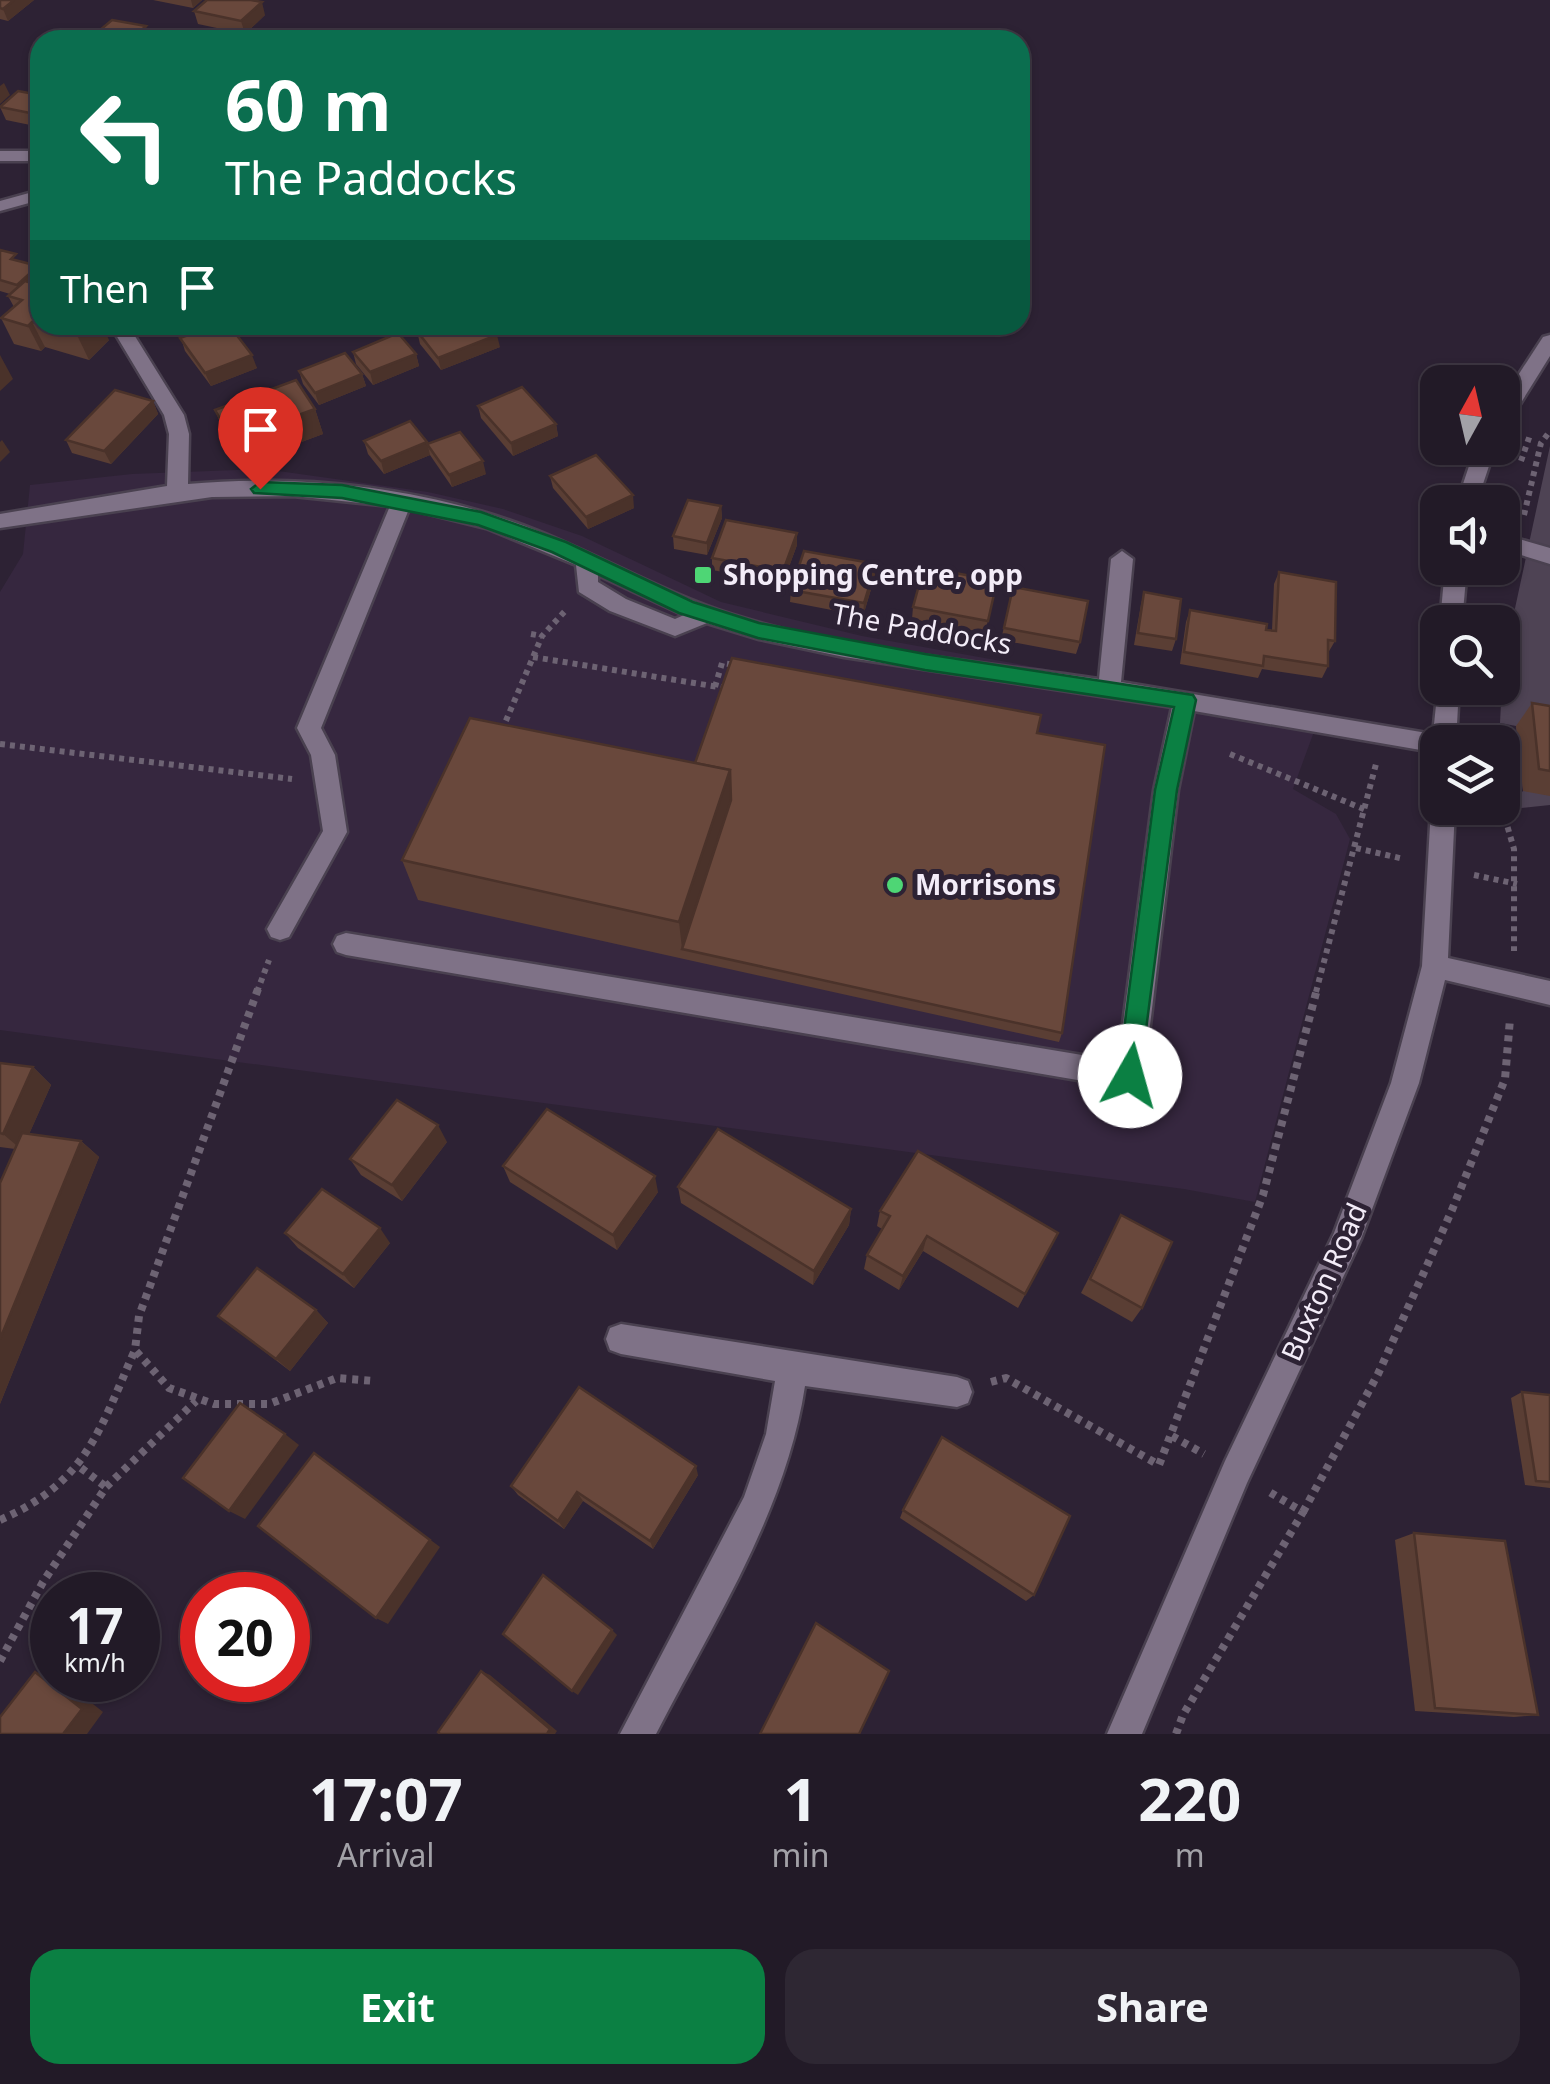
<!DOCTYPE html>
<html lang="en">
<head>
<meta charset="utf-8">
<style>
  body { margin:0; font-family:"Noto Sans",sans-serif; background:#2e2733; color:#f1f3f6; height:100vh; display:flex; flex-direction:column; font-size:38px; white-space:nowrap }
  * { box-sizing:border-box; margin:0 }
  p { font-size:32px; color:#a2a1a7 }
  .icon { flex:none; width:55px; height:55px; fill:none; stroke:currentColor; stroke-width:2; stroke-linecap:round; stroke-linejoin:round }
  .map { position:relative; height:1734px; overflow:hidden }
  .side { display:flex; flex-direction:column; background:#221a27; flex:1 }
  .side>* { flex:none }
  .hud { position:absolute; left:30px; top:30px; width:1000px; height:305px; border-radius:30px; box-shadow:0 2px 8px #0004,0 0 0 2px #3f3844; background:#0b6e4f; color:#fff; overflow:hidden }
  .needle { width:65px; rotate:8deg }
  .buttons { position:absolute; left:1420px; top:365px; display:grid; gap:20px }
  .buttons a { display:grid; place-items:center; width:100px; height:100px; border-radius:20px; background:#221a27; box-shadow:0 2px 8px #0004,0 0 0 2px #3f3844; font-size:50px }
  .speed { position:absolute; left:30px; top:1572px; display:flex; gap:20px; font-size:50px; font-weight:700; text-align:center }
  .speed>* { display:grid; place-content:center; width:130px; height:130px; border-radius:50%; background:#221a27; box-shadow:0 2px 8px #0004,0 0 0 2px #3f3844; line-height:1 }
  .speed small { font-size:25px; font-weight:400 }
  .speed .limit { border:15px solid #d22; background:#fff; color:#111 }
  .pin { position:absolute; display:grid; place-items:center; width:85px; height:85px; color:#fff; margin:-102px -42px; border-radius:50% 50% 50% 0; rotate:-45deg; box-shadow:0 0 10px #0007 }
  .pin .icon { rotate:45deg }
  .me { position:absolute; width:110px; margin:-55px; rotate:7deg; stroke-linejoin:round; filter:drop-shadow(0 0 8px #0008) }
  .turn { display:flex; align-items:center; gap:35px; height:210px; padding:0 30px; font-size:45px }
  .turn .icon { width:130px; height:130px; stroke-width:2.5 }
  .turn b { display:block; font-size:70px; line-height:85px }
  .then { display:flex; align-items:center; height:95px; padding:0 30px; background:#0003; gap:20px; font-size:38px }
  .eta { display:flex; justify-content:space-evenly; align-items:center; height:170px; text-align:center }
  .eta b { font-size:60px; font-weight:700; line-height:70px }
  .button { display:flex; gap:20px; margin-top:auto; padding:20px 30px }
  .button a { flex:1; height:115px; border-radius:30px; background:#0b8043; color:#fff; font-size:40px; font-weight:700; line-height:115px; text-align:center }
  .button a+a { background:#2e2733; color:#f1f3f6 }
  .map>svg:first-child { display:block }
</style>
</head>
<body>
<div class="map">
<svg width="1550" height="1734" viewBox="0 0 1550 1734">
  <rect width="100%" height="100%" fill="#2d2234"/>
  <path fill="#36273f" d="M264 469 428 492 503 509 582 536 721 602 862 636 1319 718 1293 789 1336 814 1350 839 1255 1202 1184 1189 0 1030V592L23 554 30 485 132 474Z"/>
  <path fill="#4e4354" d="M1550 446V805L1503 810 1523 791 1516 726 1500 723 1503 664Z"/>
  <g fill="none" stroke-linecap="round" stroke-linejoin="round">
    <defs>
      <g id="minor">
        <rect x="0" y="151" width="40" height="10"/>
        <path d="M40 190V200L0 211V201Z"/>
        <path d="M110 325H128L184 415 189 434 188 484C305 474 427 487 538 531 603 557 666 594 733 615 850 652 977 661 1099 679L1111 559 1122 551 1133 559 1121 682 1433 734 1438 686 1459 688 1456 742H1438V753L1194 711 1178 790 1144 1076 1140 1085 1130 1089 346 955 337 952 333 944 337 936 346 933 1118 1061 1154 790 1172 707 844 657 759 639 707 623 675 636 610 611 579 592 576 565 486 528 409 509 321 728 335 755 347 832 289 937 280 940 271 937 267 929 323 831 311 755 297 728 390 506 293 496 212 497 0 528V514L167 486 169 434 164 415ZM598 575 684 615 675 619 626 599 598 582Z"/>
        <path d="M1550 335V356L1509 422 1502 424V400L1543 337Z"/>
        <path d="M1475 448H1495L1477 502H1457Z"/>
        <path d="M1502 534 1550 548V564L1502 549Z"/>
        <path d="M1445 568H1467L1462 622H1440Z"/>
        <path d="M1438 800V808H1455L1448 958 1550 981V1005L1445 980 1419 1083 1361 1239 1247 1483 1142 1734H1107L1225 1461 1334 1233 1391 1083 1422 966 1431 808Z"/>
        <path d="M621 1324 957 1377 968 1381 972 1392 968 1403 957 1407 805 1386C786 1512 713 1623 656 1734H620L744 1497 766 1434 775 1381 621 1354 610 1350 606 1339 610 1328Z"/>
      </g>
    </defs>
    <use href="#minor" stroke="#4a4150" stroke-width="5"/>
    <g stroke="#6d6373" stroke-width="6" stroke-dasharray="5 5" stroke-linecap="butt">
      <path d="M1521 461 1530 435"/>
      <path d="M1524 515 1541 443 1550 431"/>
      <path d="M531 634 542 636"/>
      <path d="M533 657 725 688"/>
      <path d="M715 687 722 663 736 665"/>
      <path d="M502 730 542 636 566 610"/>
      <path d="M0 744 292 779"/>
      <path d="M1230 754 1366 810"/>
      <path d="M1502 808 1514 849V951"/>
      <path d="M1356 848 1404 859"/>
      <path d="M1474 875 1517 884"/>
      <path d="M257 992 269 960"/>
      <path d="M1316 992 1376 764"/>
    </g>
    <g stroke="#6d6373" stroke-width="8" stroke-dasharray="6 6" stroke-linecap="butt">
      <path d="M258 989 139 1316 135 1350 169 1388 214 1404H269L337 1378 375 1381"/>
      <path d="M991 1382 1006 1378 1159 1465 1263 1195 1317 989"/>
      <path d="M1172 1436 1204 1454"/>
      <path d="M81 1468 106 1487"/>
      <path d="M1303 1512 1378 1374 1452 1210 1505 1079 1510 1019"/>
      <path d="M0 1520C87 1482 99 1431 135 1350"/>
      <path d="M0 1661 43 1582 106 1487 196 1401"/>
      <path d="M1176 1734 1183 1715 1303 1512 1266 1490"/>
    </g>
    <use href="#minor" fill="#7f7287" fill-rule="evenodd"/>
  </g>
  <g fill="#5a3e34">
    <path d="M0 0H34L8 21 0 19Z"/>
    <path d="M153 0H202L193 8Z"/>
    <path d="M194 11 265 15 245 34 198 24Z"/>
    <path d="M40 95V127L6 120 0 107Z"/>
    <path d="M0 250 40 325 109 340 89 360 45 347 41 351 14 344 1 318 14 307 8 296 10 294 0 291Z"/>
    <path d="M171 325H229L257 368 211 386 185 351 181 338Z"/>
    <path d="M417 331 500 347 441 370 420 344Z"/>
    <path d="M353 352 416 354 419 366 373 385 356 364Z"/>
    <path d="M299 371 362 374 366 386 319 405 303 384Z"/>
    <path d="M153 401 158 414 111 464 72 453 66 440Z"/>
    <path d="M478 406 556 424 558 436 513 456 481 418Z"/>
    <path d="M315 409 323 434 288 447 285 441 239 459 225 435 215 410Z"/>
    <path d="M364 441 428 444 486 474 452 487 430 455 384 474 368 454Z"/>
    <path d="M550 476 634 508 588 529 553 488Z"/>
    <path d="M721 506 722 518 707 555 674 549 673 536Z"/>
    <path d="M797 545 783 583 712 570V558Z"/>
    <path d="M1279 572 1335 641 1328 653V666L1322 678 1262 669 1258 678 1180 664 1186 622 1190 610 1272 630 1274 584Z"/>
    <path d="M875 576 863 616 790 602 791 590Z"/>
    <path d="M997 581 985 633 912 619 913 607Z"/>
    <path d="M1013 587 1080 642 1076 654 1001 640Z"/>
    <path d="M1144 592 1176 639 1172 651 1134 645 1141 604Z"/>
    <path d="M1532 703 1550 706V796L1523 791 1516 726Z"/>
    <path d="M1037 733 1062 1033 1059 1042 418 900 402 860 695 763Z"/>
    <path d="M0 1063 33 1067 51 1085 29 1134 81 1141 99 1157 0 1404V1183L15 1149 0 1147Z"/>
    <path d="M447 1142 402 1201 361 1175 350 1159Z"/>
    <path d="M503 1166 658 1192 617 1250 510 1182Z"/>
    <path d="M678 1187 851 1209 849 1225 813 1285 681 1203Z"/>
    <path d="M880 1211 1058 1233 1018 1308 923 1251 899 1290 864 1269 867 1255 882 1229 877 1226Z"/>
    <path d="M1121 1215 1142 1308 1132 1322 1081 1293Z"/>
    <path d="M285 1233 390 1243 354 1288 298 1248Z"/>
    <path d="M316 1310 328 1323 290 1371 218 1316Z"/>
    <path d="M1522 1392 1550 1395V1488L1525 1485 1511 1398Z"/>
    <path d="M698 1475 653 1549 583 1501 564 1529 518 1495 511 1486Z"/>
    <path d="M903 1510 1034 1595 1026 1601 900 1518Z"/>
    <path d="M1414 1533 1538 1715 1514 1717 1415 1711 1395 1540Z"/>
  </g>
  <g fill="#4a322a">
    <path d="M14 0H34L8 21 3 9Z"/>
    <path d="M191 0H202L193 8Z"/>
    <path d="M262 2 265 15 245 34 241 21Z"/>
    <path d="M146 26 151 39 150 40H131Z"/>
    <path d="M4 83 10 95 0 104V86Z"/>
    <path d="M38 266 40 270V283L23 298 17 285Z"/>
    <path d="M32 322 45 347 41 351 28 326Z"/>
    <path d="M87 325H102L109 340 89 360 77 335Z"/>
    <path d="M188 325H227L183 342 178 329Z"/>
    <path d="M497 335 500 347 441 370 438 358Z"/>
    <path d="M416 354 419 366 373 385 370 372Z"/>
    <path d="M0 355 13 379 0 391Z"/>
    <path d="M252 355 257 368 211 386 205 373Z"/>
    <path d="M362 374 366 386 319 405 315 393Z"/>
    <path d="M153 401 158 414 111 464 104 451Z"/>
    <path d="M315 409 323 434 288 447 279 422Z"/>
    <path d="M276 417 285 441 239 459 229 434Z"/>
    <path d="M556 424 558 436 513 456 511 443Z"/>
    <path d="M2 440 10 452 0 462V442Z"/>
    <path d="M427 442 430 455 384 474 381 461Z"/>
    <path d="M483 461 486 474 452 487 449 475Z"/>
    <path d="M633 495 634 508 588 529 586 517Z"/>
    <path d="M721 506 722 518 707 555V543Z"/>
    <path d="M797 533V545L783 583V571Z"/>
    <path d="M876 564 875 576 863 616 864 603Z"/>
    <path d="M730 770 732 811 682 949 679 922Z"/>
    <path d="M33 1067 51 1085 22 1150 3 1134Z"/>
    <path d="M438 1125 447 1142 402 1201 392 1185Z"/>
    <path d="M81 1141 99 1157 0 1404V1339Z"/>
    <path d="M655 1176 658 1192 617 1250 613 1235Z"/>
    <path d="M851 1209 849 1225 813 1285 814 1271Z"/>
    <path d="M380 1228 390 1243 354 1288 343 1274Z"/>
    <path d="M927 1236 923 1251 899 1290 903 1276Z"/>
    <path d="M316 1310 328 1323 290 1371 276 1359Z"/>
    <path d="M285 1434 299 1445 245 1519 229 1511Z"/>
    <path d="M314 1453 440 1547 388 1624 376 1618Z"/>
    <path d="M696 1466 698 1475 653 1549 650 1541Z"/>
    <path d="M577 1492 583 1501 564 1529 558 1521Z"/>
    <path d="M612 1630 617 1635 578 1695 572 1691Z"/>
    <path d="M481 1671 490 1675 557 1731 555 1734H547Z"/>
    <path d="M35 1672 52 1675V1680H63L103 1712 87 1734H63Z"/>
  </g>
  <g fill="#69483c" stroke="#4a322a" stroke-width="2.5">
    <path d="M0 0H14L3 9 0 8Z"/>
    <path d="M207 0H251L262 2 241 21 194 11Z"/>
    <path d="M112 20 146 26 131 40H88Z"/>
    <path d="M18 91 40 95V115L0 107Z"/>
    <path d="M0 250 16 254 11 259 38 266 17 285 0 280Z"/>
    <path d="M40 280V324L32 322 28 326 1 318 22 300 8 296 25 281 35 284Z"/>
    <path d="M42 325H87L77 335Z"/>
    <path d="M215 325H229L252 355 205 373 180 338Z"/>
    <path d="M434 325H489L497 335 438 358 417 331Z"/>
    <path d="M398 333 416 354 370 372 353 352Z"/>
    <path d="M345 353 362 374 315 393 299 371Z"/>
    <path d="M296 380 315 409 279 422 276 417 229 434 215 410Z"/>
    <path d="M522 387 556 424 511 443 478 406Z"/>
    <path d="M115 390 153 401 104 451 66 440Z"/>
    <path d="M410 421 427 442 381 461 364 441Z"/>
    <path d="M460 432 483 461 449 475 427 444Z"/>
    <path d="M596 455 633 495 586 517 550 476Z"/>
    <path d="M688 500 721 506 707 543 673 536Z"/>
    <path d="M726 520 797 533 783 571 712 558Z"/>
    <path d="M804 551 876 564 864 603 791 590Z"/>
    <path d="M924 567 997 581 988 621 913 607Z"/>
    <path d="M1279 572 1336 582 1335 641 1328 640V666L1264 656 1263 666 1184 652 1190 610 1267 624 1266 630 1276 631Z"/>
    <path d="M1013 587 1088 601 1080 642 1004 628Z"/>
    <path d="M1144 592 1181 599 1176 639 1138 633Z"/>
    <path d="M732 658 1041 715 1037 733 1105 745 1062 1033 682 949 731 800 730 770 695 763Z"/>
    <path d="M1532 703 1550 706V771L1539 769Z"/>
    <path d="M470 718 730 770 679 922 402 860Z"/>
    <path d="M0 1063 33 1067 3 1134 0 1133Z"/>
    <path d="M397 1100 438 1125 392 1185 350 1159Z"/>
    <path d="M547 1109 655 1176 613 1235 503 1166Z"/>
    <path d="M718 1129 851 1209 814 1271 678 1187Z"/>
    <path d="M22 1133 81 1141 0 1339V1183Z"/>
    <path d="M918 1151 1058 1233 1025 1294 927 1236 903 1276 867 1255 890 1216 880 1211Z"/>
    <path d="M322 1189 380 1228 343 1274 285 1233Z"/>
    <path d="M1121 1215 1172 1242 1142 1308 1090 1279Z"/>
    <path d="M257 1268 316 1310 276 1359 218 1316Z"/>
    <path d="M579 1387 696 1466 650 1541 577 1492 558 1521 511 1486Z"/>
    <path d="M1522 1392 1550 1395V1482L1536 1481Z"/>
    <path d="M240 1403 285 1434 229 1511 183 1478Z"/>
    <path d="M942 1437 1070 1516 1034 1595 903 1510Z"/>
    <path d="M314 1453 430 1540 376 1618 258 1526Z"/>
    <path d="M1414 1533 1505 1541 1538 1715 1435 1708Z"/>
    <path d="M543 1575 612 1630 572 1691 503 1634Z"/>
    <path d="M816 1623 889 1671 859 1734H760Z"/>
    <path d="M481 1671 550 1729 547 1734H440L438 1732Z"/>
    <path d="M35 1672 82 1709 63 1734H0V1717Z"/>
  </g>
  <path fill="#0b8043" stroke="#07532c" stroke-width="2.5" d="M260 482 342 485 481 512 566 542 693 602 759 623 925 654 1193 695 1196 700 1177 790 1139 1084 1130 1088 1121 1084 1118 1076 1155 790 1174 707 925 670 758 638 679 613 552 552 478 525 342 498 254 493 251 489Z"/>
  <g fill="#4ed675" stroke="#2d2234" stroke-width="4">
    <rect x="693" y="565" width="20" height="20" rx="5"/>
    <circle cx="895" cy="885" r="10"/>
  </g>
  <g text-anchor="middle" stroke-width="10" stroke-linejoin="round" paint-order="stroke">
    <g font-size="28" font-weight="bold" fill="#f3ecf8" stroke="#2d2234" text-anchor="start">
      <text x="723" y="585">Shopping Centre, opp</text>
      <text x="915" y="895">Morrisons</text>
    </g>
    <g font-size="28" fill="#f3ecf8" stroke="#2d2234">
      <text transform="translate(922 629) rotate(10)" y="10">The Paddocks</text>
      <text transform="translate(1324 1282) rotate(-66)" y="10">Buxton Road</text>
    </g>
  </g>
</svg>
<div class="buttons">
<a><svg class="needle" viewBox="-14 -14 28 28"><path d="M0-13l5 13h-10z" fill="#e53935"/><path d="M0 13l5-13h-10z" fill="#a2a1a7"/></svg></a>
<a><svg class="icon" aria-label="sound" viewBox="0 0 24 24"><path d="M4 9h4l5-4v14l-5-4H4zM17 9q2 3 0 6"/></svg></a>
<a><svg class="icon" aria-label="search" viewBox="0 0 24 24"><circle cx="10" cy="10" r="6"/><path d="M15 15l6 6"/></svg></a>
<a><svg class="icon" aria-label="layers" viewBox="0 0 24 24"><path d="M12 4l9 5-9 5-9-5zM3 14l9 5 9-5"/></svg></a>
</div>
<div class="speed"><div>17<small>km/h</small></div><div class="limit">20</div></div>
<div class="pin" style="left:260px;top:489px;background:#d93025"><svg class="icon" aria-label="arrive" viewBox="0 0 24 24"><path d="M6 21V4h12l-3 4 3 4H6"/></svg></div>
<svg class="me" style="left:1130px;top:1076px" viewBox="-20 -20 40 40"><circle r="19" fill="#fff"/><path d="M0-13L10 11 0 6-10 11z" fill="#0b8043"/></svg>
<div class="hud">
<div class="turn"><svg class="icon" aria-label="left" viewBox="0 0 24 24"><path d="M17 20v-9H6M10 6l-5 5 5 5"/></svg><div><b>60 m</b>The Paddocks</div></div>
<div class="then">Then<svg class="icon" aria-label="arrive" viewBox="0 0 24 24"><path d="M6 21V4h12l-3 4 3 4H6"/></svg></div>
</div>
</div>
<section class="side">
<div class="eta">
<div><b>17:07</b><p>Arrival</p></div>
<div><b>1</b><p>min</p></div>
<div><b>220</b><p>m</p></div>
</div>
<div class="button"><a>Exit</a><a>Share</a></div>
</section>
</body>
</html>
